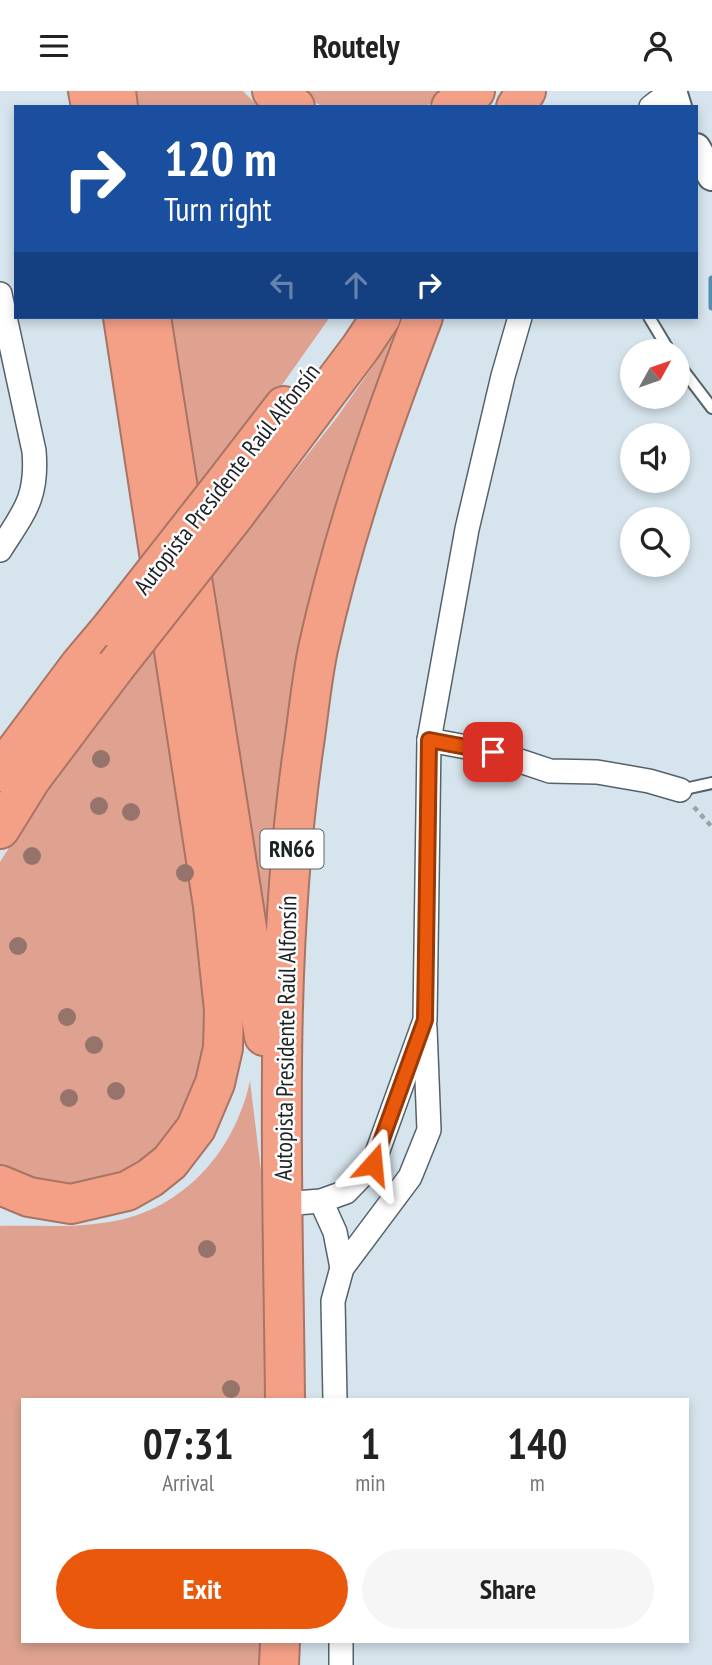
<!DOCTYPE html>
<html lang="en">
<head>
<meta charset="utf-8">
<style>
  body { margin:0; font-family:"PT Sans Narrow",sans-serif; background:#f6f6f6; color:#222; height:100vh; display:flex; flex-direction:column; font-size:26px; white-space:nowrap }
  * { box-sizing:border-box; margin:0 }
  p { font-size:23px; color:#767676 }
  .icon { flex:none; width:38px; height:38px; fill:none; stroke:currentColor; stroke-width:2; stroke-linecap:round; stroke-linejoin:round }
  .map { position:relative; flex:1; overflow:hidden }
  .sheet { position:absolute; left:21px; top:1307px; width:668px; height:245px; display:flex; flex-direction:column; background:#fff; border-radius:0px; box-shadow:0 4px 10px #0003 }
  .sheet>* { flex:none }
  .guide { position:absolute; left:14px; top:14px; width:684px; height:214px; border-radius:0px; box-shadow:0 4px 10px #0003; background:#1a4fa0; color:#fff; overflow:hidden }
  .needle { width:46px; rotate:50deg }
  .controls { position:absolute; left:620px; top:248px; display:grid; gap:14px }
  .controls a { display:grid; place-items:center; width:70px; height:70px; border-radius:50%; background:#fff; box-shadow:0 4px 10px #0003; font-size:35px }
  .pin { position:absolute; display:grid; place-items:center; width:60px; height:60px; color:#fff; margin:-30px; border-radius:14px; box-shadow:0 4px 10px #0006 }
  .me { position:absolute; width:77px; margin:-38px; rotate:18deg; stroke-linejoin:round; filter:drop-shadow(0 0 5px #0008) }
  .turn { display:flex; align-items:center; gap:24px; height:147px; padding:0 35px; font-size:32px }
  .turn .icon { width:91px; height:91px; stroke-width:2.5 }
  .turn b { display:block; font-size:49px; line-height:60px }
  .lanes { display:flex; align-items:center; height:66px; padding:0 35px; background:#0003; justify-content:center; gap:35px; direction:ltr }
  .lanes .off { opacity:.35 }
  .eta { display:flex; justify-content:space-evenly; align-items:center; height:119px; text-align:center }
  .eta b { font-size:42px; font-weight:700; line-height:49px }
  .action { display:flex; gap:14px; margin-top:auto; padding:14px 35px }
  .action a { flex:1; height:80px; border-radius:42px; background:#ea580c; color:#fff; font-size:28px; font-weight:700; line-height:80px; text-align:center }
  .action a+a { background:#f6f6f6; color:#222 }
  header { display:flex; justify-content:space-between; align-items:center; height:91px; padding:0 35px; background:#fff; font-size:32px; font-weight:700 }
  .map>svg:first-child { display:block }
</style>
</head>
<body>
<header><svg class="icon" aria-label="menu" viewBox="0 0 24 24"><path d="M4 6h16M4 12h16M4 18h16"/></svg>Routely<svg class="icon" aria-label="person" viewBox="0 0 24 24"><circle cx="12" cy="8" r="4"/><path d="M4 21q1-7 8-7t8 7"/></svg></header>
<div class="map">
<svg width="712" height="1574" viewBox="0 0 712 1574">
  <rect width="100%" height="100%" fill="#d6e4ed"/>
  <g fill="#dfa290">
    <path d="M128 0H243L259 16H131Z"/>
    <path d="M293 0H455L424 16H324Z"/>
    <path d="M164 226H330L231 366 246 442 338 325 407 226 385 280 267 907Z"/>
    <path d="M171 535 215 907 203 995 163 1064 85 1101 0 1080V771L63 671Z"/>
    <path d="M250 990 269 1145 271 1309H23V1550L269 1551 268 1574H0V1135C34 1134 69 1137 102 1132 180 1123 234 1063 250 990Z"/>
  </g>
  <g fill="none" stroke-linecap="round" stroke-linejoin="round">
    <path stroke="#518eb1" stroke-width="7" d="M712 188V216"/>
    <defs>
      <g id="service">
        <path d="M649 226 670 261"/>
        <path d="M677 271 712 317"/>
        <path d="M680 699 712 692"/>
      </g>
      <g id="minor">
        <path d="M651 16 672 0"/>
        <path d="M0 203 34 360C38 407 24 421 0 459"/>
        <path d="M429 649 493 661 550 680 597 681 649 690 680 699"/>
        <path d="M321 1110 335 1141 342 1177"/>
        <path d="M283 1113 321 1110 346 1101 373 1073 425 929 429 649 467 438 503 285 520 226"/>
        <path d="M335 1309 333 1210 342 1177 410 1086 429 1039 425 937"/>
        <path d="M341 1550V1574"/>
      </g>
      <g id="tertiary">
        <path d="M672 0 677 16"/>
        <path d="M696 57 712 85"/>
      </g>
      <g id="motorway">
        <path d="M88 0 91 16"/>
        <path d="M116 0 118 16"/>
        <path d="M272 0 295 16"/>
        <path d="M451 16 475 0"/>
        <path d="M516 16 526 0"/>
        <path d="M151 226 264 945"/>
        <path d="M220 398 284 315"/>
        <path d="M234 425 361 256 381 226"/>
        <path d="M0 681 80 574 112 536"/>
        <path d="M0 738 31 688 116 575"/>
        <path d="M0 1094 29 1106 71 1113 127 1100 150 1087 170 1071 196 1037 215 992 223 957 224 919 213 815 123 226"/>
        <path d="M285 1309C283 1088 272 865 305 646 309 617 312 587 318 558 343 444 381 335 423 226"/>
        <path d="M279 1574 280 1550"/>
      </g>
    </defs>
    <use href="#service" stroke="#55626a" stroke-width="14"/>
    <use href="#minor" stroke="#55626a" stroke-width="26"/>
    <use href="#tertiary" stroke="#55626a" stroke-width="32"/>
    <use href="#motorway" stroke="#a87464" stroke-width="42"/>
    <path stroke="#98a3aa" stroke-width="4.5" stroke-dasharray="5 5" stroke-linecap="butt" d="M694 716 712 736"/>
    <use href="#service" stroke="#fff" stroke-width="10"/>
    <use href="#minor" stroke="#fff" stroke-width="23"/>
    <use href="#tertiary" stroke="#fff" stroke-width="28"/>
    <use href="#motorway" stroke="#f4a087" stroke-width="38"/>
    <defs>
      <g id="motorway-bridge">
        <path d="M112 536 220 398"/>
        <path d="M116 575 234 425"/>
      </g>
    </defs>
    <use href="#motorway-bridge" stroke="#a87464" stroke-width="42" stroke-linecap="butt"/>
    <use href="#motorway-bridge" stroke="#f4a087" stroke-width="38"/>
  </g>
  <g fill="#96736b">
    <circle cx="101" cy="668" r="9"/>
    <circle cx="99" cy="715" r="9"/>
    <circle cx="131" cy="721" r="9"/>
    <circle cx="32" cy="765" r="9"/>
    <circle cx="185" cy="782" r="9"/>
    <circle cx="18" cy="855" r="9"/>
    <circle cx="67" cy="926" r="9"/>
    <circle cx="94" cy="954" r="9"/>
    <circle cx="116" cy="1000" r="9"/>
    <circle cx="69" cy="1007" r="9"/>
    <circle cx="207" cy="1158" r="9"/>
    <circle cx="231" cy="1298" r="9"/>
  </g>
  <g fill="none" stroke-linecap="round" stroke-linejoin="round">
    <defs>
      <path id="route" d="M373 1073 425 929 429 649 493 661"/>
    </defs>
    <use href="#route" stroke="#983908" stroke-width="18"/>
    <use href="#route" stroke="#ea580c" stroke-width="12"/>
  </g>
  <g text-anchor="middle" stroke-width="5" stroke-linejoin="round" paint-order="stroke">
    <rect fill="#fff" stroke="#606466" stroke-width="2" x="260.5" y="738.5" width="63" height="39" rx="5"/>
    <g font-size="23" font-weight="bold" fill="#1c2124">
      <text x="292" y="766">RN66</text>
    </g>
    <g font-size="24" fill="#1c2124" stroke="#fff">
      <text transform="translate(227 388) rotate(-52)" y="8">Autopista Presidente Raúl Alfonsín</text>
      <text transform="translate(286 947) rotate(-89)" y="8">Autopista Presidente Raúl Alfonsín</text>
    </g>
  </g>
</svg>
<div class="controls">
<a><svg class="needle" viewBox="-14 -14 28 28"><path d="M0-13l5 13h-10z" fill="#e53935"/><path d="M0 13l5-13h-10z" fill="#767676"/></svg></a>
<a><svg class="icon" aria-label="sound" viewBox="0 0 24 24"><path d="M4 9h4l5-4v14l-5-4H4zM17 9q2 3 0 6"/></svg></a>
<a><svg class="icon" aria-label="search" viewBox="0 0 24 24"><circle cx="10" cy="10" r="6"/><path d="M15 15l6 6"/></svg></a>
</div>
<div class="pin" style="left:493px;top:661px;background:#d93025"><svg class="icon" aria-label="arrive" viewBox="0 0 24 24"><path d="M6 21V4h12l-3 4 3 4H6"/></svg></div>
<svg class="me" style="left:373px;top:1073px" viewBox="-20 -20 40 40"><path d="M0-17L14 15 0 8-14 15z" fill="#ea580c" stroke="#fff" stroke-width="4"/></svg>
<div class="guide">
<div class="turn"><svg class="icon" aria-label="right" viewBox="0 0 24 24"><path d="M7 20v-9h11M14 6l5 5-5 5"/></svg><div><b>120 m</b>Turn right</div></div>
<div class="lanes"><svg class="icon off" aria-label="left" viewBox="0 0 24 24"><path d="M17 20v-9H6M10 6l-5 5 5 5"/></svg><svg class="icon off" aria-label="ahead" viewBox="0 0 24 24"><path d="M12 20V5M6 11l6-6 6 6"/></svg><svg class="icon" aria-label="right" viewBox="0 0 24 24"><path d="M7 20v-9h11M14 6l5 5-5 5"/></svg></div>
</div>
<section class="sheet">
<div class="eta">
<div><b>07:31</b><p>Arrival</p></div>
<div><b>1</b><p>min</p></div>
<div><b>140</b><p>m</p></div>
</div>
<div class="action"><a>Exit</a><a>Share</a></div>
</section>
</div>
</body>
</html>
